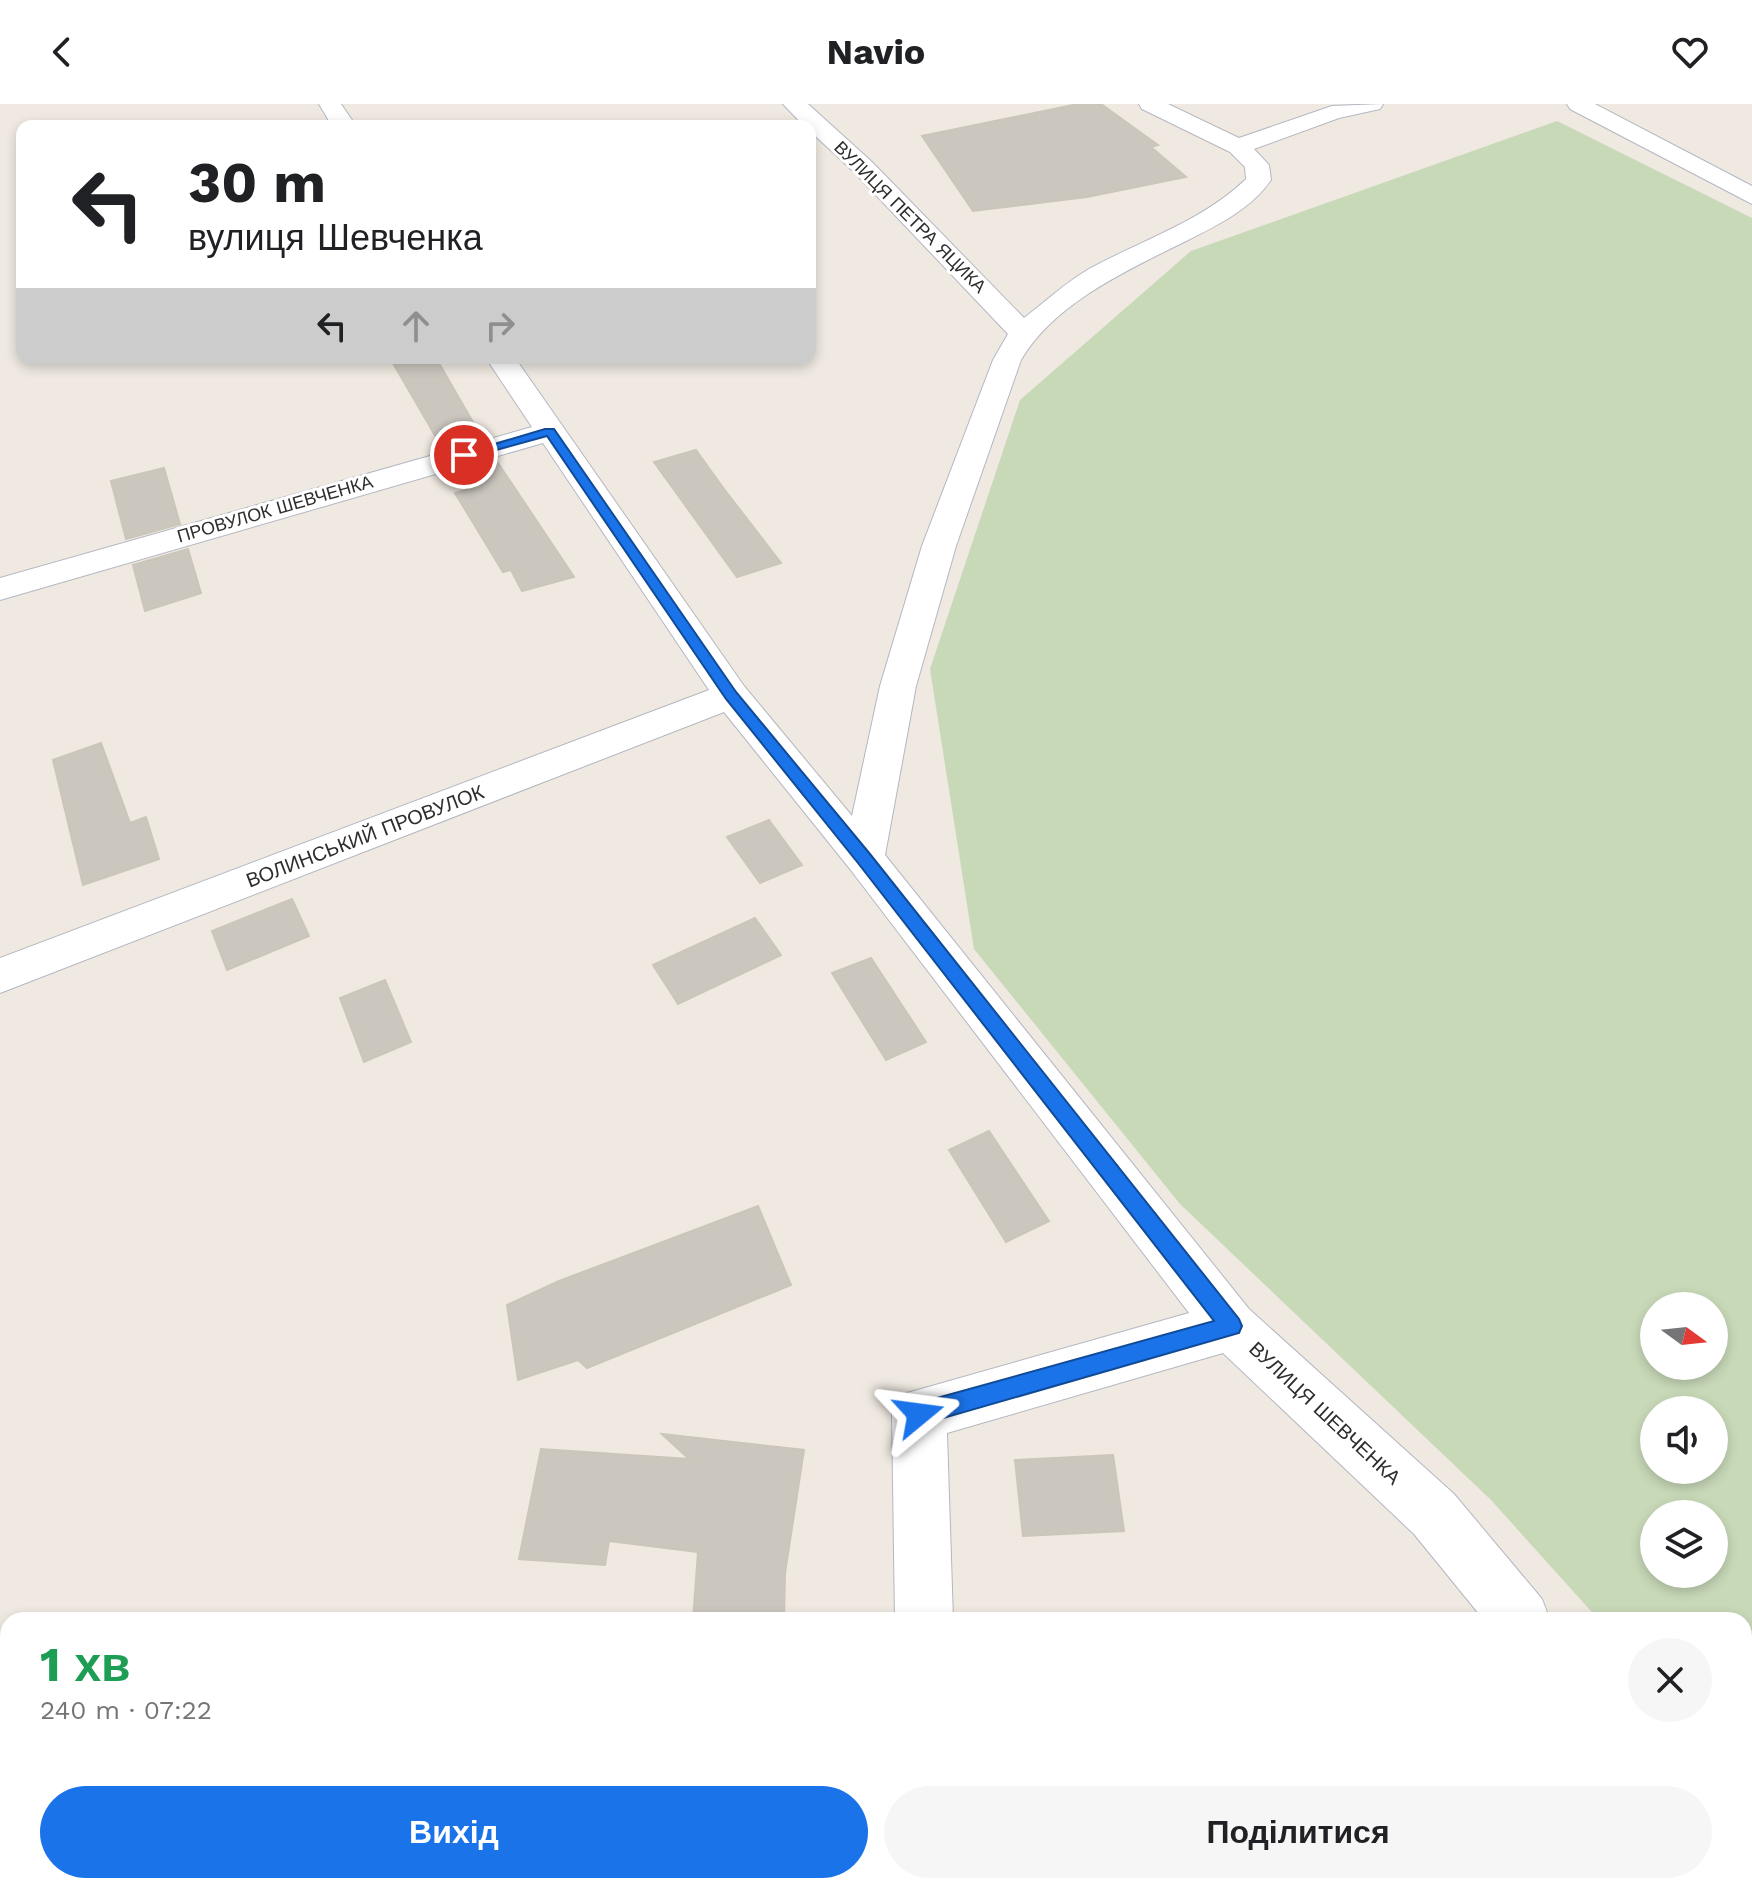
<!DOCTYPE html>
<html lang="uk">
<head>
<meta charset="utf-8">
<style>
  body { margin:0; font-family:"Work Sans",sans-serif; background:#f6f6f6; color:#202124; height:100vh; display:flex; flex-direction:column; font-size:30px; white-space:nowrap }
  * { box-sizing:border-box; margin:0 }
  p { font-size:26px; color:#757577 }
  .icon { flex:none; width:44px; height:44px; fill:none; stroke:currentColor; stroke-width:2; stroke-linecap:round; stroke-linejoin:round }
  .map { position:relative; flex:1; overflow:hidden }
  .side { position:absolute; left:0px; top:1508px; width:1752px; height:282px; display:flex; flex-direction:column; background:#fff; border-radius:24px 24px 0 0; box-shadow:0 4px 12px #0003 }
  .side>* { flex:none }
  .hud { position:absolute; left:16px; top:16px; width:800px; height:244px; border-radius:16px; box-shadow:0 4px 12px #0003; background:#fff; color:#202124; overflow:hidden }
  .needle { width:52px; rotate:105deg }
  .controls { position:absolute; left:1640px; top:1188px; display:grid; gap:16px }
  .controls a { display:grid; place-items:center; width:88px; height:88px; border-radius:50%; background:#fff; box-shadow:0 4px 12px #0003; font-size:40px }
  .pin { position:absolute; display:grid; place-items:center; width:68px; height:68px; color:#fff; margin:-34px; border:4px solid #fff; border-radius:50%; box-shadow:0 2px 8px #0007 }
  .me { position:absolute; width:88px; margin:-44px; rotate:74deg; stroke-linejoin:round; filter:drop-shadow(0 0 6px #0008) }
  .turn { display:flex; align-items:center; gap:28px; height:168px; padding:0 40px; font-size:36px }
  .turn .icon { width:104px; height:104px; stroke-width:2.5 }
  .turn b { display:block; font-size:56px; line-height:68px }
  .lanes { display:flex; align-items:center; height:76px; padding:0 40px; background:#0003; justify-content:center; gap:40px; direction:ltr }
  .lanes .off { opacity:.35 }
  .round { display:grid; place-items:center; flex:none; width:84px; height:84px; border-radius:42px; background:#f6f6f6 }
  .overview { display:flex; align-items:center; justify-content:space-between; height:136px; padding:0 40px }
  h1 { font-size:48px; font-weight:700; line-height:60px; color:#1e9e55 }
  .button { display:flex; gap:16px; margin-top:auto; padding:16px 40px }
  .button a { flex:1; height:92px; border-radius:48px; background:#1a73e8; color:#fff; font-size:32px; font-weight:700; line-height:92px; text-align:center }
  .button a+a { background:#f6f6f6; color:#202124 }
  header { display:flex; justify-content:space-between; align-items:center; height:104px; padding:0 40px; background:#fff; font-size:36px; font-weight:700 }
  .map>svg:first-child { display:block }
</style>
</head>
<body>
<header><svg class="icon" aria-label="back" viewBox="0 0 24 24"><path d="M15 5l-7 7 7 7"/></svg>Navio<svg class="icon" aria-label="heart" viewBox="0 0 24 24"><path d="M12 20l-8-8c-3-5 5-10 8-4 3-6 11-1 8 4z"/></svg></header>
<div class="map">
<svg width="1752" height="1789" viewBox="0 0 1752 1789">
  <rect width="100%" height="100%" fill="#efe9e1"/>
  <path fill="#c8d9b8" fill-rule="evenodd" d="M1557 17 1752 114V1685L1744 1676V1516H1599L1491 1396 1180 1100 974 845 930 565 1020 296 1191 147ZM1654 1202H1714V1262H1654ZM1654 1306H1714V1366H1654ZM1654 1410H1714V1470H1654Z"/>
  <g fill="#cbc7bf" stroke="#cbc5ba" stroke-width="2">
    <path d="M1078 0H1101L1158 41 1151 43 1186 73 1087 93 973 107 922 32Z"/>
    <path d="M390 254H436L482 334 443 345Z"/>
    <path d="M696 346 724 385 781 459 737 473 654 358Z"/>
    <path d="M496 356 574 473 522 487 511 466 503 468 455 389 466 386 456 367Z"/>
    <path d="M164 364 180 420 126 435 111 377Z"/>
    <path d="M188 445 201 489 145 507 133 461Z"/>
    <path d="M101 639 130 719 146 713 159 755 83 781 53 656Z"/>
    <path d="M769 716 802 761 760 779 727 733Z"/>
    <path d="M292 795 309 832 227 866 212 827Z"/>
    <path d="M755 814 781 851 678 900 653 861Z"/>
    <path d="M871 854 926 938 886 956 832 869Z"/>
    <path d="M385 876 411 938 364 958 340 894Z"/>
    <path d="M989 1027 1049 1117 1006 1138 949 1046Z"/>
    <path d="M758 1102 791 1181 587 1264 578 1256 518 1276 507 1201 559 1177Z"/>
    <path d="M662 1330 804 1346 785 1469 784 1516H693L698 1448 609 1437 605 1461 519 1455 541 1345 689 1355Z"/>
    <path d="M1113 1351 1124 1427 1023 1432 1015 1356Z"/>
  </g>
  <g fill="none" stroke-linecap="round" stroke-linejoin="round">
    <defs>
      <g id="minor">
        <path d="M319 0H341L356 22H332Z"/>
        <path d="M783 0H808L872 58 1024 214C1045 198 1066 178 1089 165 1142 136 1203 117 1246 75L1245 63 1230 48 1142 5 1139 0H1168L1239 34 1332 2 1383 0 1380 5 1339 14 1254 45 1269 61 1271 76C1251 105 1218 121 1188 136 1130 165 1055 198 1021 256L956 442 916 582 885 751 1249 1205 1454 1390 1542 1495 1550 1516H1484L1414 1430 1223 1249 947 1329 953 1516H895L892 1310 900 1291 1189 1209 850 765 724 608 0 889V854L709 586 543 339 0 496V474L532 323 486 254H515L744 582 852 712 880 582 922 442 993 256 1008 230 854 68 810 27V22H804Z"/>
        <path d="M1567 0H1595L1752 82V100L1570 5Z"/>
        <path d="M1744 1751 1752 1755V1789H1710L1708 1782H1744Z"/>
        <path d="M898 1782H962L963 1789H897Z"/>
      </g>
    </defs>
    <use href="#minor" stroke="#b4b7c1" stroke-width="2"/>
    <use href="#minor" fill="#fff" fill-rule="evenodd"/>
  </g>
  <path fill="#1a73e8" stroke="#114b97" stroke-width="2" d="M545 325H554L736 588 870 750 1239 1215 1242 1222 1239 1229 919 1321 911 1318 908 1310 911 1303 919 1299 1214 1217 858 759 726 595 547 332 464 355 457 351Z"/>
  <g text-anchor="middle" stroke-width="6" stroke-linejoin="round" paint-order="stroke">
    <g font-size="18" fill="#2e2e2e" stroke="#fff">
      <text transform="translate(910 113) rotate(45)" y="6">ВУЛИЦЯ ПЕТРА ЯЦИКА</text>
      <text transform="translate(275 405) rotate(-16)" y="6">ПРОВУЛОК ШЕВЧЕНКА</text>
    </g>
    <g font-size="20" fill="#2e2e2e" stroke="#fff">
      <text transform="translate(365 732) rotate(-21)" y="7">ВОЛИНСЬКИЙ ПРОВУЛОК</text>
      <text transform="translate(1325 1309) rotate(43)" y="7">ВУЛИЦЯ ШЕВЧЕНКА</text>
    </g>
  </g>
</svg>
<div class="controls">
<a><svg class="needle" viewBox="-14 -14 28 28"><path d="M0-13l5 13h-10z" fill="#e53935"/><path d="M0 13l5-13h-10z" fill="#757577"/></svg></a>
<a><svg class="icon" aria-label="sound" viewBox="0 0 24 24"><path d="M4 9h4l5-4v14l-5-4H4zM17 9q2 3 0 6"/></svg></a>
<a><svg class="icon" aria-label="layers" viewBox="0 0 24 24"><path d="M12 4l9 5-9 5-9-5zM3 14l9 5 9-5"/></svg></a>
</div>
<div class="pin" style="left:464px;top:351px;background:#d93025"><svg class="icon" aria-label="arrive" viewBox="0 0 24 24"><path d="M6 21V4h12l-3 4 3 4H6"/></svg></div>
<svg class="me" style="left:919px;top:1310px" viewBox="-20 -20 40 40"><path d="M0-17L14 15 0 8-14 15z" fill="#1a73e8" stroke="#fff" stroke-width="4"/></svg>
<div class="hud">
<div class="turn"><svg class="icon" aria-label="left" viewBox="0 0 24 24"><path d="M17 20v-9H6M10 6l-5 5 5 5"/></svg><div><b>30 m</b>вулиця Шевченка</div></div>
<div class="lanes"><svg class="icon" aria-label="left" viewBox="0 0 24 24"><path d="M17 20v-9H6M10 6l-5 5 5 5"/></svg><svg class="icon off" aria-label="ahead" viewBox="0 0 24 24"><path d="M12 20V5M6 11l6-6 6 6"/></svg><svg class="icon off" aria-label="right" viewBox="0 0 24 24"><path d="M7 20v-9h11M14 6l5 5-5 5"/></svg></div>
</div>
<section class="side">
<div class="overview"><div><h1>1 хв</h1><p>240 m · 07:22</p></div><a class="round"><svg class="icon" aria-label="close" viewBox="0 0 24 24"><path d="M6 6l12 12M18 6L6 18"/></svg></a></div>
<div class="button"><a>Вихід</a><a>Поділитися</a></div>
</section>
</div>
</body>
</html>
